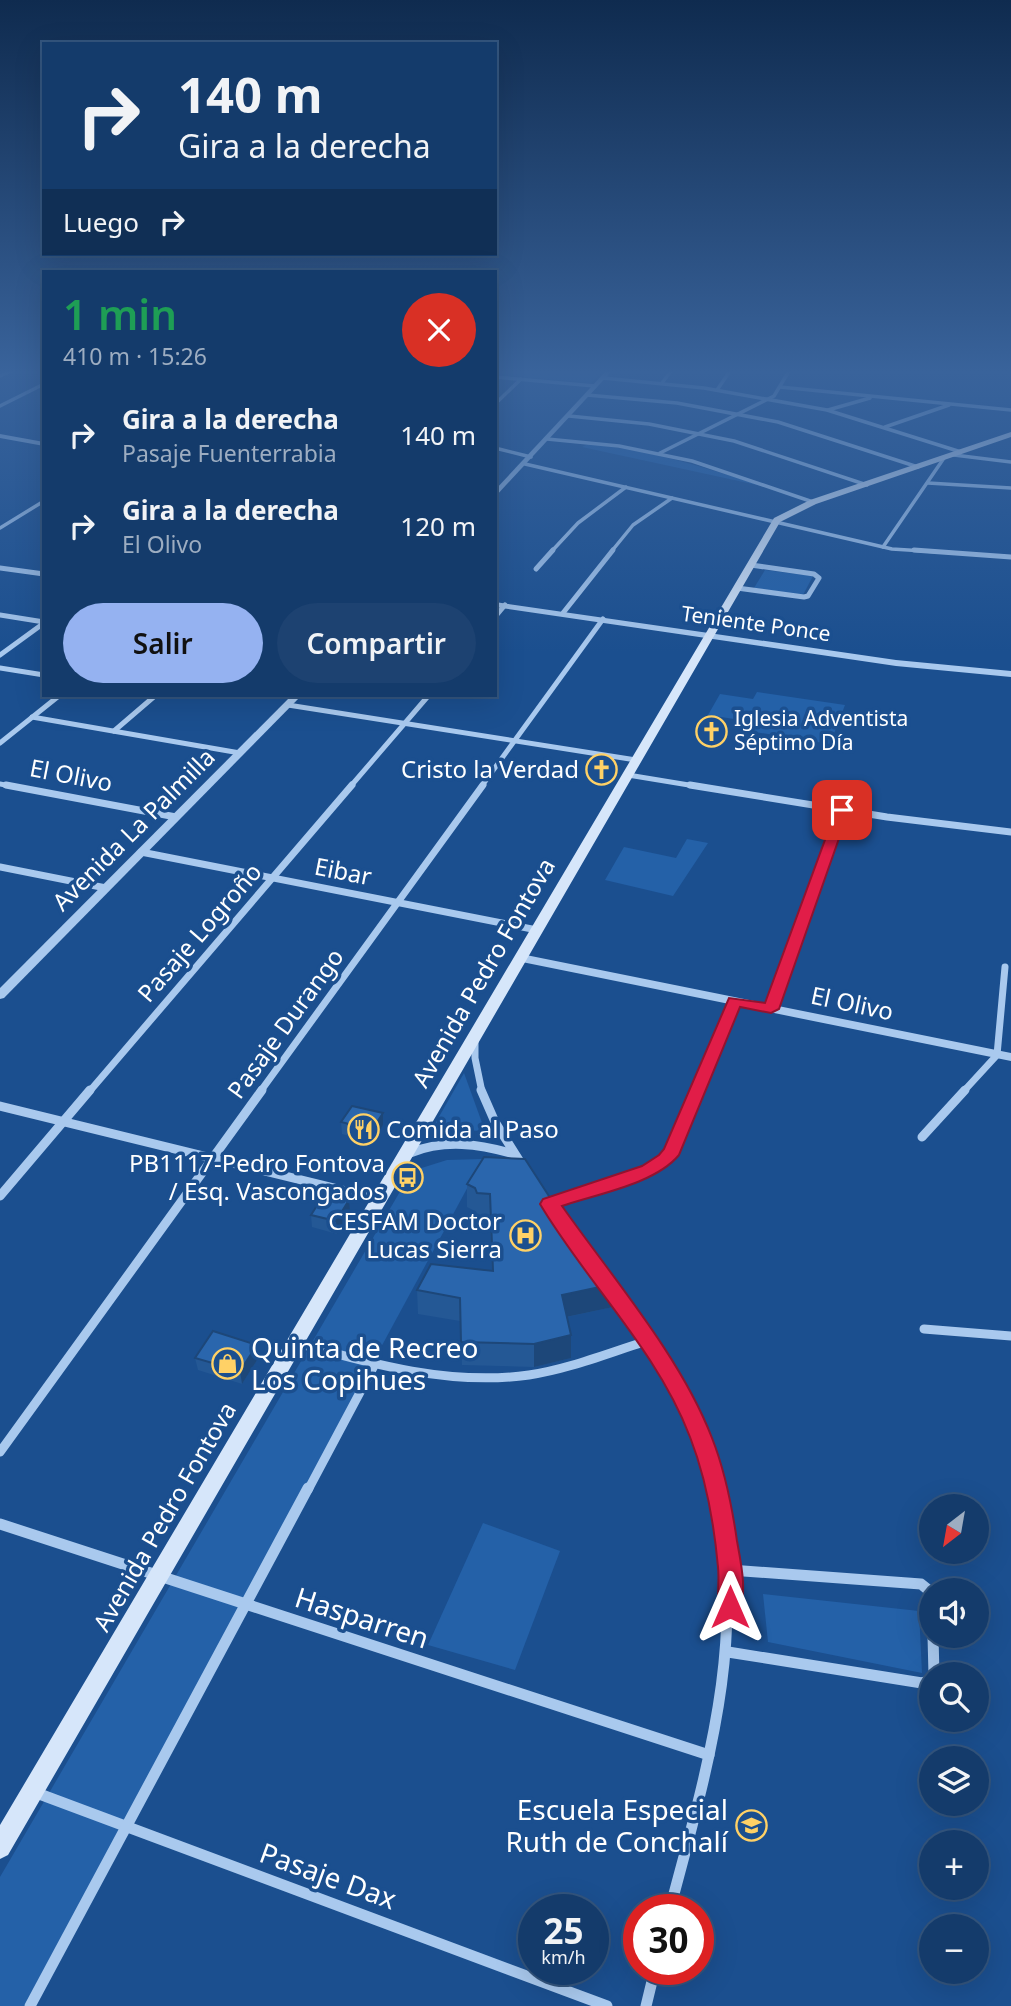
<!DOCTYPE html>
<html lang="es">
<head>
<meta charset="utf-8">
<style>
  body { margin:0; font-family:"Noto Sans",sans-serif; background:#1d4271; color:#f1f3f6; height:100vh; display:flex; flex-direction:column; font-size:26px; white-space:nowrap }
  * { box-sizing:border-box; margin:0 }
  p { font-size:23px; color:#9dadc1 }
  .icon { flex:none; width:38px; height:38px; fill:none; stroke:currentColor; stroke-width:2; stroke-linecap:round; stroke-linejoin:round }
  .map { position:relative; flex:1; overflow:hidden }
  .drawer { position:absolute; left:42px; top:270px; width:455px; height:427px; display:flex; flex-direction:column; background:#143b6b; border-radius:0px; box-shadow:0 7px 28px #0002,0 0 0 2px #33557e }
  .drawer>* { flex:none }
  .banner { position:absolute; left:42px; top:42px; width:455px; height:214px; border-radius:0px; box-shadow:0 7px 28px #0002,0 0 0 2px #33557e; background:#143b6b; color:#f1f3f6; overflow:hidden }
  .needle { width:46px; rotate:211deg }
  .buttons { position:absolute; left:919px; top:1494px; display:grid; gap:14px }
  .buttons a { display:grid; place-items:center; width:70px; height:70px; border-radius:50%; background:#143b6b; box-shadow:0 7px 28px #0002,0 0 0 2px #33557e; font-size:35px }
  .speed { position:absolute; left:518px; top:1894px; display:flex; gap:14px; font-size:35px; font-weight:700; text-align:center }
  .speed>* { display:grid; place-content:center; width:91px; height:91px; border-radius:50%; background:#143b6b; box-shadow:0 7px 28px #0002,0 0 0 2px #33557e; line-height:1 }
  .speed small { font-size:18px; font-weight:400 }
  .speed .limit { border:10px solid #d22; background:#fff; color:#111 }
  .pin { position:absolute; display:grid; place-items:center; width:60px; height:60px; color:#fff; margin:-30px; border-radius:14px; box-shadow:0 4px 10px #0006 }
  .me { position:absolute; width:77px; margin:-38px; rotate:0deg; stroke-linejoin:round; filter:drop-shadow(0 0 5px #0008) }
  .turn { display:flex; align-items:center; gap:24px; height:147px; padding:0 21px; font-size:32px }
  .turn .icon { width:91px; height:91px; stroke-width:2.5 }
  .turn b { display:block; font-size:49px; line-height:60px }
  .then { display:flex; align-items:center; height:66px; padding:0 21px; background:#0003; gap:14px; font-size:26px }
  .round { display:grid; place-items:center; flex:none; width:74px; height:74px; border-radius:37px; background:#1d4271 }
  .overview { display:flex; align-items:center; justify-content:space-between; height:119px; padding:0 21px }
  h1 { font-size:42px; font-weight:600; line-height:52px; color:#1e9e55 }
  .button { display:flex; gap:14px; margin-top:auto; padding:14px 21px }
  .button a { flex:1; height:80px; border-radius:42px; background:#95b2f1; color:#111; font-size:28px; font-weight:600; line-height:80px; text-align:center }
  .button a+a { background:#1d4271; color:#f1f3f6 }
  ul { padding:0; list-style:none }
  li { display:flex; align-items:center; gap:21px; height:91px; padding:0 21px }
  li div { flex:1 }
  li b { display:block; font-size:26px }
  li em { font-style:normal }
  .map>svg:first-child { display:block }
</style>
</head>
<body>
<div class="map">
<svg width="1011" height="2006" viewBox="0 0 1011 2006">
  <rect width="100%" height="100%" fill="#1b4f8f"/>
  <g fill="#2461a8">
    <path d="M495 371H603L591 383 495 374Z"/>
    <path d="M588 444C650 450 707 468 766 487L582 447Z"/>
    <path d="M765 570 813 576 803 595 754 588Z"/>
    <path d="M757 692 845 705 830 744 743 730 747 721 708 715 720 694 753 699Z"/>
    <path d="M687 839 708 843 673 896 605 880 624 847 676 858Z"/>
    <path d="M464 1073 485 1131 432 1129Z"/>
    <path d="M483 1159 24 2006H0V1877L412 1171 447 1160Z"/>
    <path d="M483 1523 560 1551 515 1670 428 1645Z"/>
    <path d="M763 1594 919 1611 922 1673 768 1642Z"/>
  </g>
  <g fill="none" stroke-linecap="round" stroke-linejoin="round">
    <g stroke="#a9c9ee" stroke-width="3.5">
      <path d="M0 376 11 371"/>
      <path d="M495 377 595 386"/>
      <path d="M603 378 704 388 827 410 961 452"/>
      <path d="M662 383 671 371"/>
      <path d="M780 387 1011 410"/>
      <path d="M717 390 730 371"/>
      <path d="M587 395 677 403 778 422 918 467"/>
      <path d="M495 404 521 379"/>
      <path d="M0 406 44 384"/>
      <path d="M828 410 870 398"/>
      <path d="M569 416 649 424 734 441 867 485"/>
      <path d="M885 427 949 405"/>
      <path d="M547 439 619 446 692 461 813 502"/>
      <path d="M495 448 531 457"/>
      <path d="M660 453 774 396 789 371"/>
      <path d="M954 455 1011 462"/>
      <path d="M525 464 892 549 940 552"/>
      <path d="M928 483 1011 488"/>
      <path d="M0 528 44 501"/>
      <path d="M883 547 944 458"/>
      <path d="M551 552 578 523 626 487"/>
      <path d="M611 552 633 525 672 498"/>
    </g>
    <g stroke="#a9c9ee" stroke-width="5">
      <path d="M914 550 1011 557"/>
      <path d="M0 568 44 574"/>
      <path d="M536 569 553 550"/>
      <path d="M737 588 804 597 808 596 819 578 814 574 751 565"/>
      <path d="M563 613 613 550"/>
      <path d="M0 615 44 622"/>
      <path d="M495 617 505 605"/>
      <path d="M0 655 44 623"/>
      <path d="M0 668 44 675"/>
      <path d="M288 705 636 760"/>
      <path d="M32 717 240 753"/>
      <path d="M114 731 156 695"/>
      <path d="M0 743 60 695"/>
      <path d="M628 775 701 787"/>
      <path d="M0 784 15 787"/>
      <path d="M350 787 429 695"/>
      <path d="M481 787 603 619"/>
    </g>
    <g stroke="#a9c9ee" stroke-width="7">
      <path d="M6 785 176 817"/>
      <path d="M690 785 887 817 1011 832"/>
      <path d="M141 852 537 930"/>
      <path d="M0 867 106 888"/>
      <path d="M771 1009 843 810"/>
      <path d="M475 1041V1058L482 1092"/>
      <path d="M89 1092 352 785"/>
      <path d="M260 1092 483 785"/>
      <path d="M697 1092 734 1001"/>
      <path d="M963 1092 997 1055 1005 967"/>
    </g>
    <g stroke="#a9c9ee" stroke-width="9">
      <path d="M481 1090 495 1122 522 1165"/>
      <path d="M0 1106 379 1199"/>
      <path d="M922 1137 965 1090"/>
      <path d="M410 1153C445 1139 479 1144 514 1154"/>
      <path d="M0 1196 90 1090"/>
      <path d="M550 1204C591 1191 648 1183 675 1145 685 1130 691 1108 698 1090"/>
      <path d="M608 1286C654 1349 699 1412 716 1490"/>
      <path d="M924 1329 1011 1336"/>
      <path d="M297 1343C372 1364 450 1386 529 1375 569 1369 608 1353 647 1341"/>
      <path d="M0 1452 262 1090"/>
      <path d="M308 1490 374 1366"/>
    </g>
    <g stroke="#a9c9ee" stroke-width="11">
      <path d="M0 1524 709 1755"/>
      <path d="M730 1570 921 1584 931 1592"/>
      <path d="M933 1636 934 1675"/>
      <path d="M728 1652 922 1683 931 1680"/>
      <path d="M34 1792 607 2006"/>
      <path d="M670 1909C708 1765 748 1638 715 1488"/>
      <path d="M30 2006 308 1488"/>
      <path d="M646 2006 655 1969"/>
    </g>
    <g fill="#a9c9ee" fill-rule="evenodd">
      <path d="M606 371H612L495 497V490Z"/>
      <path d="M0 434 44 442V446L0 438Z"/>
      <path d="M495 602 896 660 1011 671V677L896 666 495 607Z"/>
      <path d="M292 695H302L4 998 0 999V988Z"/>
      <path d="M521 954 1011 1053V1061L517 961 515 958 517 955Z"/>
    </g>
    <path fill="#d6e6fa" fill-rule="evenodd" d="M1011 432V437L816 504 780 522 8 1855 0 1859V1825L774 518 810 500Z"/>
  </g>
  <g fill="#245895">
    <path d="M341 1122 383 1125 373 1142 342 1134Z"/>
    <path d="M484 1157 613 1307 567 1317 571 1358 534 1367 462 1365 460 1321 418 1314 417 1290 492 1271 490 1217 477 1216 475 1211 467 1207V1184Z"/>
    <path d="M350 1212 337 1234 312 1227 311 1215Z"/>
    <path d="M259 1357 242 1384 198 1370 195 1358Z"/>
  </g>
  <g fill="#1d4779">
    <path d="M383 1113V1125L373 1142 372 1130Z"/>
    <path d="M349 1200 350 1212 337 1234 336 1221Z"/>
    <path d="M614 1284 613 1307 561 1318 562 1295Z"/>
    <path d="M571 1335V1358L534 1367V1344Z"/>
    <path d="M257 1345 259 1357 242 1384 240 1371Z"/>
  </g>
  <g fill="#2a66ad" stroke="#1d4779" stroke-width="2">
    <path d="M352 1106 383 1113 372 1130 341 1122Z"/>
    <path d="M484 1157 525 1159 585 1252 591 1251 614 1284 562 1295 571 1335 534 1344 461 1342 460 1298 417 1290 431 1264 493 1271 490 1194 477 1193 475 1188 467 1184Z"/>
    <path d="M330 1185 342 1188 349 1200 336 1221 311 1215Z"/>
    <path d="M213 1331 257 1345 240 1371 195 1358Z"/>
  </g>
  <linearGradient id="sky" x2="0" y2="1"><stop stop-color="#0f2b4f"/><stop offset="0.57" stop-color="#39639b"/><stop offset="1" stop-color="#39639b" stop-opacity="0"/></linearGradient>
  <rect width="1011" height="652" fill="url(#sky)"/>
  <path fill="#e11d48" stroke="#92132f" stroke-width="2" d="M842 806 849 810 779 1009 771 1013 740 1007 679 1155C655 1184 597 1194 562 1206 612 1277 681 1357 712 1438 725 1471 732 1506 737 1541 741 1563 748 1594 738 1615L730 1618 722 1615C715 1600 720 1583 718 1567 714 1523 706 1478 690 1437 657 1350 587 1283 540 1204L543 1199 642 1166 659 1155 664 1149 729 998 765 1003 836 810Z"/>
  <defs>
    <symbol id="church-ring" viewBox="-11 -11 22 22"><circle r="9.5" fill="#1b4f8f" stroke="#ffd166" stroke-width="1.5"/><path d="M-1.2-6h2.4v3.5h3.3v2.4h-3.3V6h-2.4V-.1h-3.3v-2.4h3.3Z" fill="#ffd166"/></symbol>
    <symbol id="restaurant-ring" viewBox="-11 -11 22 22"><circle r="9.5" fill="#1b4f8f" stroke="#ffd166" stroke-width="1.5"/><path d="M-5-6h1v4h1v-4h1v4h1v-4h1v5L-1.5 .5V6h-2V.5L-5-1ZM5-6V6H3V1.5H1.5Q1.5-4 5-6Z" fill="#ffd166"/></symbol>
    <symbol id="bus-ring" viewBox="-11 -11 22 22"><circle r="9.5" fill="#1b4f8f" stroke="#ffd166" stroke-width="1.5"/><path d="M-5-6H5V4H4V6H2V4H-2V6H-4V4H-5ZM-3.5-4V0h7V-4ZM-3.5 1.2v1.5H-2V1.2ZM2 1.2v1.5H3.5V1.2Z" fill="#ffd166"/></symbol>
    <symbol id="hospital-ring" viewBox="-11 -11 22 22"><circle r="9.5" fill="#1b4f8f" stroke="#ffd166" stroke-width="1.5"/><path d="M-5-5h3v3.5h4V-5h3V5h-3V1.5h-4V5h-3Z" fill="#ffd166"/></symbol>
    <symbol id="shop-ring" viewBox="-11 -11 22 22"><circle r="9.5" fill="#1b4f8f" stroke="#ffd166" stroke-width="1.5"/><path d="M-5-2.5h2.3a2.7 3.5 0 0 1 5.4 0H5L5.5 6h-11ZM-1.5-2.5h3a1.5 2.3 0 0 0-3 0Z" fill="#ffd166"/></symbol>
    <symbol id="school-ring" viewBox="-11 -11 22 22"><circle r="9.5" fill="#1b4f8f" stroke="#ffd166" stroke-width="1.5"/><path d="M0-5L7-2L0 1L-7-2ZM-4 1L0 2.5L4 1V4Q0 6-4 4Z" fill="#ffd166"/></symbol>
  </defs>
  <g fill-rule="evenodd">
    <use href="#church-ring" x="694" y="714" width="35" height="35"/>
    <use href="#church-ring" x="584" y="752" width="35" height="35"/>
    <use href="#restaurant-ring" x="346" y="1112" width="35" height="35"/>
    <use href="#bus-ring" x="390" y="1160" width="35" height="35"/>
    <use href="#hospital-ring" x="508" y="1218" width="35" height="35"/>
    <use href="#shop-ring" x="210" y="1346" width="35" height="35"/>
    <use href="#school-ring" x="734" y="1808" width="35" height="35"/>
  </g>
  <g text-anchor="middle" stroke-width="7" stroke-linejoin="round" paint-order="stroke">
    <g font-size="21" fill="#fff" stroke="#1b4f8f">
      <text transform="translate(756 624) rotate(8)" y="7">Teniente Ponce</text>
    </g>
    <g font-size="21" fill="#fff" stroke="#1b4f8f" text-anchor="start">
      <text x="734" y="726">Iglesia Adventista<tspan x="734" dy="24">Séptimo Día</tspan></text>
    </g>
    <g font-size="24" fill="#fff" stroke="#1b4f8f" text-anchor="end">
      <text x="579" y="778">Cristo la Verdad</text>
      <text x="386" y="1138" text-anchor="start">Comida al Paso</text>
      <text x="385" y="1172">PB1117-Pedro Fontova<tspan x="385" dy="28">/ Esq. Vascongados</tspan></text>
      <text x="502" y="1230">CESFAM Doctor<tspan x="502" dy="28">Lucas Sierra</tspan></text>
    </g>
    <g font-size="24" fill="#fff" stroke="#1b4f8f">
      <text transform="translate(71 776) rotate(11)" y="8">El Olivo</text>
      <text transform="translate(134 830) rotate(-45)" y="8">Avenida La Palmilla</text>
      <text transform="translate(343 872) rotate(11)" y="8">Eibar</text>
      <text transform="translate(200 933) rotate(-49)" y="8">Pasaje Logroño</text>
      <text transform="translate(484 973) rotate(-60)" y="8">Avenida Pedro Fontova</text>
      <text transform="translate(852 1004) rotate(12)" y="8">El Olivo</text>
      <text transform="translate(286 1024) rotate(-54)" y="8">Pasaje Durango</text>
      <text transform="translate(165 1517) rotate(-60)" y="8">Avenida Pedro Fontova</text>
    </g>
    <g font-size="28" fill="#fff" stroke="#1b4f8f" text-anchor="start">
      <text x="251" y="1358">Quinta de Recreo<tspan x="251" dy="32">Los Copihues</tspan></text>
      <text x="728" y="1820" text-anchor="end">Escuela Especial<tspan x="728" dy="32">Ruth de Conchalí</tspan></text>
    </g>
    <g font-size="28" fill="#fff" stroke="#1b4f8f">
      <text transform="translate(362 1618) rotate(18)" y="10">Hasparren</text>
      <text transform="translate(328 1876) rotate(20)" y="10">Pasaje Dax</text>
    </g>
  </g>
</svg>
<div class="buttons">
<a><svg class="needle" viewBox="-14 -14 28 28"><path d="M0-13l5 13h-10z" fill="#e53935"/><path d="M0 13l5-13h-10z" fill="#9dadc1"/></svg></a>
<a><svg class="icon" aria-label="sound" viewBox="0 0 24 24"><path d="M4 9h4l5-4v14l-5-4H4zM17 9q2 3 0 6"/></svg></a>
<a><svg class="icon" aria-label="search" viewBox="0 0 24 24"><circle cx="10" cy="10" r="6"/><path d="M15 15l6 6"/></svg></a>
<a><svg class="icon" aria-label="layers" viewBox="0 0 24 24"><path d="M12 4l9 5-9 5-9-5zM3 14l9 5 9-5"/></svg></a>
<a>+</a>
<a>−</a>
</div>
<div class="speed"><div>25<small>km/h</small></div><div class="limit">30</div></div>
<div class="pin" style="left:842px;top:810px;background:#d93025"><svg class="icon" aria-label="arrive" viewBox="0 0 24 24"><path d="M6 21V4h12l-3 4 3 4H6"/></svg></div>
<svg class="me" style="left:730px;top:1607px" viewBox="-20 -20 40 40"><path d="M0-17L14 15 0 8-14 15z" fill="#e11d48" stroke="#fff" stroke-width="4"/></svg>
<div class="banner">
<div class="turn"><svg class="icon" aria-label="right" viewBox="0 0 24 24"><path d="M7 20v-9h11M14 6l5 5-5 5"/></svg><div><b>140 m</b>Gira a la derecha</div></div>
<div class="then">Luego<svg class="icon" aria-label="right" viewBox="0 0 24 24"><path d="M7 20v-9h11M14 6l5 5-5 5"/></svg></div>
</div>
<section class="drawer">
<div class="overview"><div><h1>1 min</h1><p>410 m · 15:26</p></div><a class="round" style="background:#d93025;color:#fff"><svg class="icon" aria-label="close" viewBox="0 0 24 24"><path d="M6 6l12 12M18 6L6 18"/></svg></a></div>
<ul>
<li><svg class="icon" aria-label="right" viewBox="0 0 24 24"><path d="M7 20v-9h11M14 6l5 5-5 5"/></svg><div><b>Gira a la derecha</b><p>Pasaje Fuenterrabia</p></div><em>140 m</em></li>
<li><svg class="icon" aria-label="right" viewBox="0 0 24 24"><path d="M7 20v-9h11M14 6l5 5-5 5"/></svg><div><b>Gira a la derecha</b><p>El Olivo</p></div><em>120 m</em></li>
</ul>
<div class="button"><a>Salir</a><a>Compartir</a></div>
</section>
</div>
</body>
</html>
